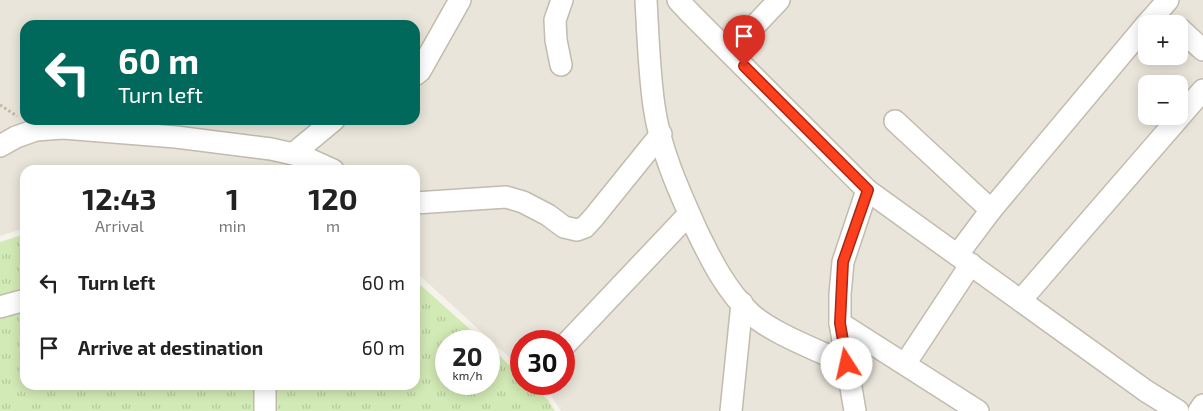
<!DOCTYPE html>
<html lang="en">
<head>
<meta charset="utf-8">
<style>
  body { margin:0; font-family:"Exo 2",sans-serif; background:#f2f2f2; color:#222; height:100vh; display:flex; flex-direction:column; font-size:19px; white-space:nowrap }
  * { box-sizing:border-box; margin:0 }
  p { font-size:16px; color:#767676 }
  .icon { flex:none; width:28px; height:28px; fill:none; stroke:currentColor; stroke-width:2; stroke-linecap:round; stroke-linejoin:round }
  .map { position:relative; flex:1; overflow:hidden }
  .sheet { position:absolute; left:20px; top:165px; width:400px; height:225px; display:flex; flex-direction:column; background:#fff; border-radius:15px; box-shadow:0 2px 12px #0003 }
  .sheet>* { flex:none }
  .guide { position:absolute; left:20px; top:20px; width:400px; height:105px; border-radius:15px; box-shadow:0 2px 12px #0003; background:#00695c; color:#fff; overflow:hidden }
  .fabs { position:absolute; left:1138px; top:15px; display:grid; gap:10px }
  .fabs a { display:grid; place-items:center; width:50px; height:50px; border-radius:10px; background:#fff; box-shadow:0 2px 12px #0003; font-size:25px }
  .speed { position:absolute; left:435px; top:330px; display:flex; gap:10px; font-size:25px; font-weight:700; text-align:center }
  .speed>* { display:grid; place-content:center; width:65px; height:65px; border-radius:50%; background:#fff; box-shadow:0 2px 12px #0003; line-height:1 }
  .speed small { font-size:12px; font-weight:400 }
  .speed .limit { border:8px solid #d22; background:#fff; color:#111 }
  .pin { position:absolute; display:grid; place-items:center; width:42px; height:42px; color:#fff; margin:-51px -21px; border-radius:50% 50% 50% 0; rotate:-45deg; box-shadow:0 0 5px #0007 }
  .pin .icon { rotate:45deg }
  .me { position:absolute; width:55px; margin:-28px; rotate:350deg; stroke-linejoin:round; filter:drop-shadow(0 0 4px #0008) }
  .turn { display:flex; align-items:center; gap:18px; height:105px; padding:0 15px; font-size:22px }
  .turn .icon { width:65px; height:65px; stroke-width:2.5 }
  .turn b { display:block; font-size:35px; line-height:42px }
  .eta { display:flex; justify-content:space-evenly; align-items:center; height:85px; text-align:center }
  .eta b { font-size:30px; font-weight:700; line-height:35px }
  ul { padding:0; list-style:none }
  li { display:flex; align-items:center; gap:15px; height:65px; padding:0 15px }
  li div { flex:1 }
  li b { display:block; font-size:19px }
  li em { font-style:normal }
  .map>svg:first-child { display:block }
</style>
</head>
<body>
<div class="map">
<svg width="1203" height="411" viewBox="0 0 1203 411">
  <defs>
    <pattern id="park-tufts" width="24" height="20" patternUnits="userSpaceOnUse" patternTransform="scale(1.25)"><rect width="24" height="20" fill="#d2eab5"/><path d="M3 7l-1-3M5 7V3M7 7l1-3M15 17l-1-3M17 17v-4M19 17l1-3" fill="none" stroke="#b6ca9c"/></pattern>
  </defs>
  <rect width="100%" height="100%" fill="#f6f3ec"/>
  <g fill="#eae5da" fill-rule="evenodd">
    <path d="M0 0H666L855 188 1162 411H561L552 397 538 384H564V341H521V368L418 274 415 272V170H25V228L0 236ZM25 25H415V120H25Z"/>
    <path d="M695 0H1203V411H1191L1151 386 874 185 701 8ZM1146 24H1179V56H1146ZM1146 84H1179V116H1146Z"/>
  </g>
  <path fill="url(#park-tufts)" d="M25 234V385H415V280L483 341H446V384H489V346L521 376V384H530L548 400 555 411H0V242Z"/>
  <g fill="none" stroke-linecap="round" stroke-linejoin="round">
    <defs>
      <g id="minor">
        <path d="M646 0C648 35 649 71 654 106 660 150 679 191 697 231 711 260 726 290 750 313 771 333 820 351 847 364"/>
        <path d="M678 0 691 14 867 190 1146 391 1178 411"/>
        <path d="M1147 24 1168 0"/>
        <path d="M1179 28 1203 50"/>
        <path d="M730 52 779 0"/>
        <path d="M561 65 556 40 555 20 562 0"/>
        <path d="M415 75 420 71 460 0"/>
        <path d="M895 121 991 210"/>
        <path d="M0 146 16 137 36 130 63 128 176 137 271 149 302 156 333 170"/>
        <path d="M293 154 334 120"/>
        <path d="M415 203 506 197 523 202 548 215 564 227 577 230 585 227 594 217 661 134"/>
        <path d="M958 254 991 210 1146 25"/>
        <path d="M1021 300 1203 90"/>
        <path d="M0 307 25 300"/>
        <path d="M840 323 978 411"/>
        <path d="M564 346 689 214"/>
        <path d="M905 364 971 264"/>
        <path d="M265 385V411"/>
        <path d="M731 411 742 303"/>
        <path d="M855 411 840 323V294L843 262 867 190"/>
        <path d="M1199 411 1203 405"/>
      </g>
    </defs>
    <use href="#minor" stroke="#c2bbae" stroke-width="24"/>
    <path stroke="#c4b79f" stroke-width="3" stroke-dasharray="2.5 2.5" stroke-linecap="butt" d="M0 105 17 116"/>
    <use href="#minor" stroke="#fff" stroke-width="21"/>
  </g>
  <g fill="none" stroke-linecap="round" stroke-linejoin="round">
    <defs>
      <path id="route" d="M744 66 868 190 843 262 840 323 847 364"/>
    </defs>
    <use href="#route" stroke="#a42913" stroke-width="12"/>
    <use href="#route" stroke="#fc3f1d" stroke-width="9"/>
  </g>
</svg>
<div class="fabs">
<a>+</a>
<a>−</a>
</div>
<div class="speed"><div>20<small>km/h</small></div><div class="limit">30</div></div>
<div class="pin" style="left:744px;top:66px;background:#d93025"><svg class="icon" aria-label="arrive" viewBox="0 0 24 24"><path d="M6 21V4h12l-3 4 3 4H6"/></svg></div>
<svg class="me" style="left:847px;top:364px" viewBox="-20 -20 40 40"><circle r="19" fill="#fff"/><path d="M0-13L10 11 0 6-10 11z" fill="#fc3f1d"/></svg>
<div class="guide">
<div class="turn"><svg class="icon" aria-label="left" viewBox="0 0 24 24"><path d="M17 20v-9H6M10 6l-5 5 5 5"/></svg><div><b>60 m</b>Turn left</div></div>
</div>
<section class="sheet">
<div class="eta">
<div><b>12:43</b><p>Arrival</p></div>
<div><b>1</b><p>min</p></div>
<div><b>120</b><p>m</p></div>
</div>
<ul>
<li><svg class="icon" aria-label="left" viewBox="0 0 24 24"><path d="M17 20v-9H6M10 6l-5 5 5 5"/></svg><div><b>Turn left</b></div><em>60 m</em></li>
<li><svg class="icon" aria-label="arrive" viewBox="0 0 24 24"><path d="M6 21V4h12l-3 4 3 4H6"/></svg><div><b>Arrive at destination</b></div><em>60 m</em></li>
</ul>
</section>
</div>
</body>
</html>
